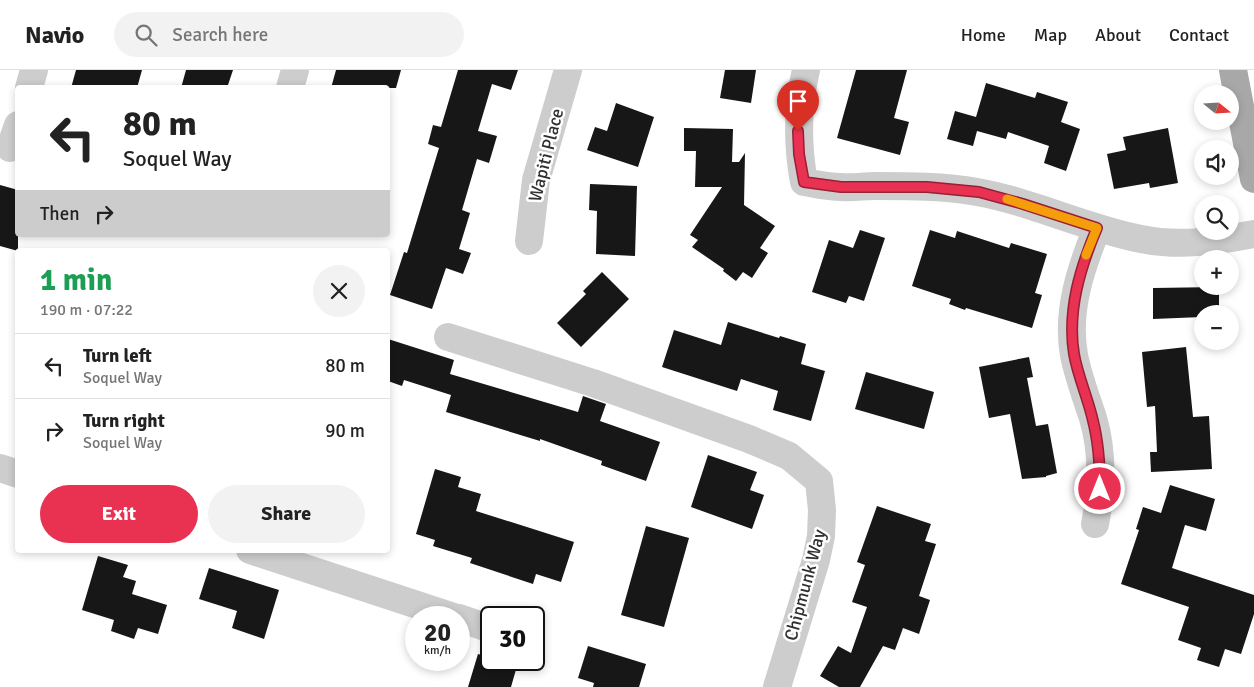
<!DOCTYPE html>
<html lang="en">
<head>
<meta charset="utf-8">
<style>
  body { margin:0; font-family:Signika,sans-serif; background:#f2f2f2; color:#222; height:100vh; display:flex; flex-direction:column; font-size:19px; white-space:nowrap }
  * { box-sizing:border-box; margin:0 }
  p { font-size:16px; color:#767676 }
  .icon { flex:none; width:28px; height:28px; fill:none; stroke:currentColor; stroke-width:2; stroke-linecap:round; stroke-linejoin:round }
  .map { position:relative; flex:1; overflow:hidden }
  .panel { position:absolute; left:15px; top:178px; width:375px; height:305px; display:flex; flex-direction:column; background:#fff; border-radius:5px; box-shadow:0 2px 8px #0003 }
  .panel>* { flex:none }
  .banner { position:absolute; left:15px; top:15px; width:375px; height:152px; border-radius:5px; box-shadow:0 2px 8px #0003; background:#fff; color:#222; overflow:hidden }
  .needle { width:32px; rotate:108deg }
  .tools { position:absolute; left:1194px; top:15px; display:grid; gap:10px }
  .tools a { display:grid; place-items:center; width:45px; height:45px; border-radius:50%; background:#fff; box-shadow:0 2px 8px #0003; font-size:25px }
  .speed { position:absolute; left:405px; top:536px; display:flex; gap:10px; font-size:25px; font-weight:700; text-align:center }
  .speed>* { display:grid; place-content:center; width:65px; height:65px; border-radius:50%; background:#fff; box-shadow:0 2px 8px #0003; line-height:1 }
  .speed small { font-size:12px; font-weight:400 }
  .speed .limit { border:2px solid #111; border-radius:8px; background:#fff; color:#111 }
  .pin { position:absolute; display:grid; place-items:center; width:42px; height:42px; color:#fff; margin:-51px -21px; border-radius:50% 50% 50% 0; rotate:-45deg; box-shadow:0 0 5px #0007 }
  .pin .icon { rotate:45deg }
  .me { position:absolute; width:55px; margin:-28px; rotate:0deg; stroke-linejoin:round; filter:drop-shadow(0 0 4px #0008) }
  .turn { display:flex; align-items:center; gap:18px; height:105px; padding:0 25px; font-size:22px }
  .turn .icon { width:65px; height:65px; stroke-width:2.5 }
  .turn b { display:block; font-size:35px; line-height:42px }
  .then { display:flex; align-items:center; height:48px; padding:0 25px; background:#0003; gap:10px; font-size:19px }
  .round { display:grid; place-items:center; flex:none; width:52px; height:52px; border-radius:26px; background:#f2f2f2 }
  .overview { display:flex; align-items:center; justify-content:space-between; height:85px; padding:0 25px }
  h1 { font-size:30px; font-weight:800; line-height:38px; color:#1e9e55 }
  .primary-button { display:flex; gap:10px; margin-top:auto; padding:10px 25px }
  .primary-button a { flex:1; height:58px; border-radius:30px; background:#e93152; color:#fff; font-size:20px; font-weight:800; line-height:58px; text-align:center }
  .primary-button a+a { background:#f2f2f2; color:#222 }
  ul { padding:0; list-style:none }
  li { display:flex; align-items:center; gap:15px; height:65px; padding:0 25px; border-top:1px solid #e0e0e0 }
  li div { flex:1 }
  li b { display:block; font-size:19px }
  li em { font-style:normal }
  header { display:flex; align-items:center; gap:30px; box-sizing:border-box; height:70px; padding:0 25px; background:#fff; border-bottom:1px solid #e0e0e0 }
  header strong { font-size:24px }
  nav { display:flex; gap:28px; margin-inline-start:auto; font-size:18px }
  .search { width:350px; height:45px; background:#f2f2f2; display:flex; align-items:center; gap:12px; box-sizing:border-box; padding:0 18px; border-radius:28px; color:#767676; font-size:19px }
  .map>svg:first-child { display:block }
</style>
</head>
<body>
<header>
<strong>Navio</strong>
<div class="search"><svg class="icon" aria-label="search" viewBox="0 0 24 24"><circle cx="10" cy="10" r="6"/><path d="M15 15l6 6"/></svg>Search here</div>
<nav><a>Home</a><a>Map</a><a>About</a><a>Contact</a></nav>
</header>
<div class="map">
<svg width="1254" height="617" viewBox="0 0 1254 617">
  <rect width="100%" height="100%" fill="#fff"/>
  <g fill="#171717">
    <path d="M76 0H142L137 18H71Z"/>
    <path d="M186 0H233L227 18H181Z"/>
    <path d="M336 0H401L396 18H331Z"/>
    <path d="M458 0H518L511 20 492 14 478 61 497 66 489 93 477 89 462 140 470 143 459 179 471 183 463 204 446 198 432 239 390 225 404 182 407 183 439 78 428 74 433 55 441 57Z"/>
    <path d="M725 0H756L751 33 720 28Z"/>
    <path d="M856 0H907L894 48 909 52 900 85 837 68Z"/>
    <path d="M986 13 1035 28 1037 22 1068 32 1061 52 1080 59 1066 101 1044 93 1049 76 1008 62 1006 69 977 61 973 76 947 69 955 41 976 47Z"/>
    <path d="M616 33 654 47 638 97 587 80 595 57 607 61Z"/>
    <path d="M684 58 733 59 732 92H739L745 83 744 135 775 156 760 178 768 183 752 208 743 202 736 211 723 201 724 199 692 177 698 170 690 165 722 117H695L696 81H684Z"/>
    <path d="M1168 58 1178 113 1150 118 1149 113 1114 119 1107 84 1126 80 1123 67Z"/>
    <path d="M590 114 637 116 635 186 596 184 597 141 589 140Z"/>
    <path d="M0 115 18 120V181L0 176Z"/>
    <path d="M860 160 885 168 864 231 849 226 846 233 812 222 829 170 853 178Z"/>
    <path d="M930 160 955 168 957 161 1009 178 1011 173 1047 184 1035 223 1042 225 1032 258 966 238 965 240 949 234 951 229 912 216Z"/>
    <path d="M602 202 629 229 581 277 557 253 586 224 583 221Z"/>
    <path d="M1219 217V244H1202V247L1153 249V218Z"/>
    <path d="M728 252 779 268 780 266 806 274 801 294 825 301 811 351 773 340 778 321 741 309 737 321 662 297 674 260 721 275Z"/>
    <path d="M388 269 454 290 450 304 578 342 583 326 606 334 600 351 660 372 646 411 601 395 602 391 540 369V371L446 342 451 325 404 310 402 316 388 311Z"/>
    <path d="M1186 277 1193 347 1209 346 1212 399 1151 402 1150 382H1157L1155 336 1147 337 1142 282Z"/>
    <path d="M1029 287 1033 307 1027 308 1036 356 1048 354 1057 403 1046 406V407L1022 409 1010 344 989 348 979 297Z"/>
    <path d="M866 302 934 322 924 359 855 339Z"/>
    <path d="M708 385 757 402 750 420 764 425 752 459 691 437Z"/>
    <path d="M435 399 461 407 458 417 481 424 476 441 574 472 561 512 536 504 533 514 470 493 472 488 433 476 435 470 416 464Z"/>
    <path d="M1170 415 1215 429 1206 461 1185 455 1172 498 1254 525V544L1241 584 1225 579 1219 597 1197 590 1201 578 1178 570 1189 537 1121 514 1139 460 1136 459 1143 437 1161 443Z"/>
    <path d="M877 436 931 454 925 471 936 474 919 526 930 530 919 564 903 558 895 580 883 576 860 617H839L820 606 838 576 851 583 867 537 852 532 865 495 857 492Z"/>
    <path d="M646 456 689 468 664 557 621 545Z"/>
    <path d="M98 486 128 495 123 507 136 511 132 524 167 535 158 564 138 558 134 569 111 561 114 550 82 540Z"/>
    <path d="M209 498 279 520 264 569 232 558 237 541 199 529Z"/>
    <path d="M588 576 646 594 639 617H593L594 613 578 608Z"/>
    <path d="M478 584 491 588V590H497L517 596 511 617H468Z"/>
  </g>
  <g fill="none" stroke-linecap="round" stroke-linejoin="round">
    <g stroke="#cdcdcd" stroke-width="28">
      <path d="M806 0C797 38 797 74 804 112 816 114 829 117 841 117 853 118 864 116 875 116 910 116 944 116 977 122 1033 132 1085 158 1141 169 1179 177 1217 171 1254 164"/>
      <path d="M29 18 34 0"/>
      <path d="M290 18 295 0"/>
      <path d="M10 78 18 55"/>
      <path d="M529 171 536 110 568 0"/>
      <path d="M448 267 593 313 749 369 789 386 819 411 822 440 821 466 816 490 777 617"/>
      <path d="M0 398 18 404"/>
      <path d="M1095 454C1102 419 1103 382 1093 348 1086 327 1078 306 1074 285 1066 241 1081 198 1097 158"/>
      <path d="M250 480 457 548"/>
      <path d="M459 548 491 559"/>
    </g>
    <path stroke="#a8a8a8" stroke-width="28" d="M1233 0 1254 109"/>
  </g>
  <g fill="none" stroke-linecap="round" stroke-linejoin="round">
    <defs>
      <path id="route" d="M798 61 799 84 804 112 841 117H927L979 122 1023 134 1097 158C1080 198 1067 241 1074 284 1078 307 1088 328 1093 351 1099 374 1100 395 1100 419"/>
    </defs>
    <use href="#route" stroke="#972035" stroke-width="12"/>
    <use href="#route" stroke="#e93152" stroke-width="9"/>
    <path stroke="#f59e0b" stroke-width="9" d="M1007 129 1097 158 1086 185"/>
  </g>
  <g text-anchor="middle" stroke-width="5" stroke-linejoin="round" paint-order="stroke">
    <g font-size="18" fill="#303030" stroke="#fff">
      <text transform="translate(546 85) rotate(-76)" y="6">Wapiti Place</text>
      <text transform="translate(805 515) rotate(-75)" y="6">Chipmunk Way</text>
    </g>
  </g>
</svg>
<div class="tools">
<a><svg class="needle" viewBox="-14 -14 28 28"><path d="M0-13l5 13h-10z" fill="#e53935"/><path d="M0 13l5-13h-10z" fill="#767676"/></svg></a>
<a><svg class="icon" aria-label="sound" viewBox="0 0 24 24"><path d="M4 9h4l5-4v14l-5-4H4zM17 9q2 3 0 6"/></svg></a>
<a><svg class="icon" aria-label="search" viewBox="0 0 24 24"><circle cx="10" cy="10" r="6"/><path d="M15 15l6 6"/></svg></a>
<a>+</a>
<a>−</a>
</div>
<div class="speed"><div>20<small>km/h</small></div><div class="limit">30</div></div>
<div class="pin" style="left:798px;top:61px;background:#d93025"><svg class="icon" aria-label="arrive" viewBox="0 0 24 24"><path d="M6 21V4h12l-3 4 3 4H6"/></svg></div>
<svg class="me" style="left:1100px;top:419px" viewBox="-20 -20 40 40"><circle r="17" fill="#e93152" stroke="#fff" stroke-width="3"/><path d="M0-11L8 9 0 5-8 9z" fill="#fff"/></svg>
<div class="banner">
<div class="turn"><svg class="icon" aria-label="left" viewBox="0 0 24 24"><path d="M17 20v-9H6M10 6l-5 5 5 5"/></svg><div><b>80 m</b>Soquel Way</div></div>
<div class="then">Then<svg class="icon" aria-label="right" viewBox="0 0 24 24"><path d="M7 20v-9h11M14 6l5 5-5 5"/></svg></div>
</div>
<section class="panel">
<div class="overview"><div><h1>1 min</h1><p>190 m · 07:22</p></div><a class="round"><svg class="icon" aria-label="close" viewBox="0 0 24 24"><path d="M6 6l12 12M18 6L6 18"/></svg></a></div>
<ul>
<li><svg class="icon" aria-label="left" viewBox="0 0 24 24"><path d="M17 20v-9H6M10 6l-5 5 5 5"/></svg><div><b>Turn left</b><p>Soquel Way</p></div><em>80 m</em></li>
<li><svg class="icon" aria-label="right" viewBox="0 0 24 24"><path d="M7 20v-9h11M14 6l5 5-5 5"/></svg><div><b>Turn right</b><p>Soquel Way</p></div><em>90 m</em></li>
</ul>
<div class="primary-button"><a>Exit</a><a>Share</a></div>
</section>
</div>
</body>
</html>
